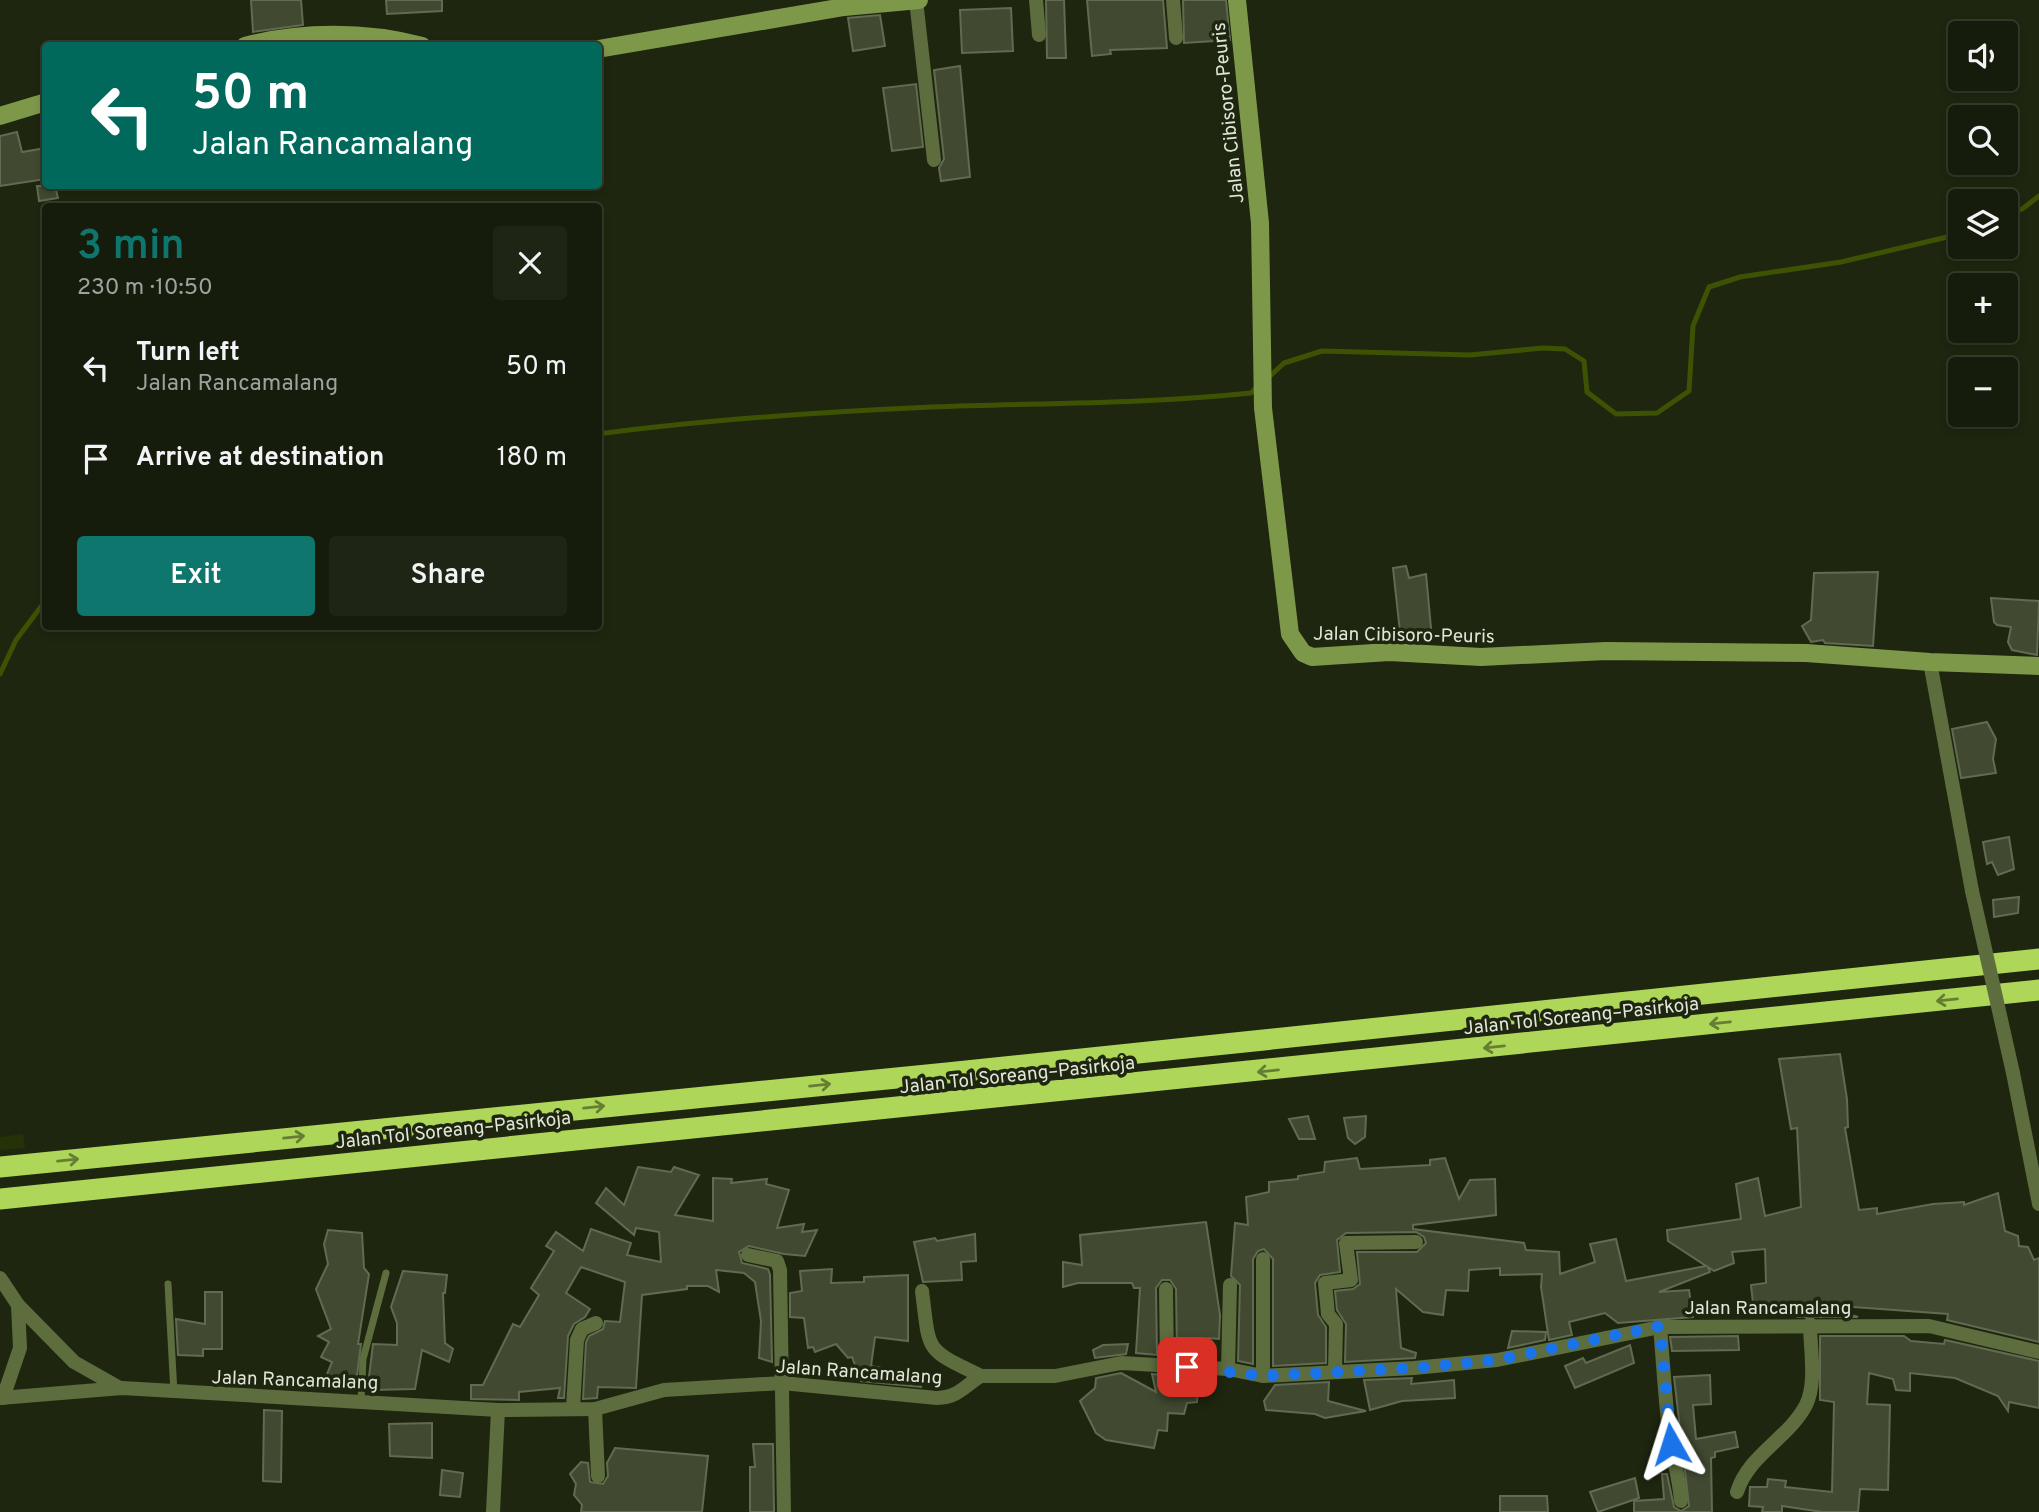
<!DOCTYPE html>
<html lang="en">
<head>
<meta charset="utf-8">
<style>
  body { margin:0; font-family:Overpass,sans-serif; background:#1f2514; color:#f1f3f6; height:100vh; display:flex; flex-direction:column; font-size:26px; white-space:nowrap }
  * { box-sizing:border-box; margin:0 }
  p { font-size:23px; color:#9ea19d }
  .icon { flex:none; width:38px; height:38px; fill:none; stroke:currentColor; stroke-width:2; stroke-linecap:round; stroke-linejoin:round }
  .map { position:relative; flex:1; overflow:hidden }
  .sheet { position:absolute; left:42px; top:203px; width:560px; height:427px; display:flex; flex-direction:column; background:#161c0b; border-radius:7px; box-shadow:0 4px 10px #0003,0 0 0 2px #353a2c }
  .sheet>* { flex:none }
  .banner { position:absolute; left:42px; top:42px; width:560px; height:147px; border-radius:7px; box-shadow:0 4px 10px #0003,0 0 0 2px #353a2c; background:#00695c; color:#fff; overflow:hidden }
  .fabs { position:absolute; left:1948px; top:21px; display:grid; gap:14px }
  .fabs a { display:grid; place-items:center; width:70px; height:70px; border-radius:7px; background:#161c0b; box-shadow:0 4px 10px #0003,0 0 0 2px #353a2c; font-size:35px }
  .pin { position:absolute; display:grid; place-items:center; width:60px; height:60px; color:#fff; margin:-30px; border-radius:14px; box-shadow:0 4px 10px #0006 }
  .me { position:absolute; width:77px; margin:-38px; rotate:354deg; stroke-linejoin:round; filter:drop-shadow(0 0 5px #0008) }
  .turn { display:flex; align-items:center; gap:24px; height:147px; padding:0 35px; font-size:32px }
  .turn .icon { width:91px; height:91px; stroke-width:2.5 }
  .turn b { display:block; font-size:49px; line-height:60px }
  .round { display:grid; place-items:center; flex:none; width:74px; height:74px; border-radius:7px; background:#1f2514 }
  .headline { display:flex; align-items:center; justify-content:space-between; height:119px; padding:0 35px }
  h1 { font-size:42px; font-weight:600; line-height:52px; color:#0f766e }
  .primary-button { display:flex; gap:14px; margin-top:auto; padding:14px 35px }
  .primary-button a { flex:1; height:80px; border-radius:7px; background:#0f766e; color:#fff; font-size:28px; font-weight:600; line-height:80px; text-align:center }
  .primary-button a+a { background:#1f2514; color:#f1f3f6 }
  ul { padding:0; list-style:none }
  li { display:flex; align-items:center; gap:21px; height:91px; padding:0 35px }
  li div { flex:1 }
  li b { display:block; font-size:26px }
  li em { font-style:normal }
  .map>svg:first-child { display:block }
</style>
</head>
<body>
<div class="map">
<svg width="2039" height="1512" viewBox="0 0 2039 1512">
  <rect width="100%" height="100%" fill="#1e260f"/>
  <path fill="#253208" d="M23 1134 25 1148 0 1150V1137Z"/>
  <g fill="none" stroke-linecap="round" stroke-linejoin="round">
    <g stroke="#3e5203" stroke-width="5">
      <path d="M2006 216 2022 209 2039 196"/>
      <path d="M1267 379 1284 363 1322 351 1470 355 1543 348 1565 349 1584 361 1587 392 1616 414 1657 413 1689 391 1693 326 1709 287 1740 277 1841 262 1960 234"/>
      <path d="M598 434C709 419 820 412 932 407 1039 403 1145 404 1251 393L1259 385"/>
      <path d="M0 674 16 640 46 600"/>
    </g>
  </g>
  <g fill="#414931" stroke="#616b51" stroke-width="2">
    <path d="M251 0H301L303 25 253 32Z"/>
    <path d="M386 0H442V11L387 14Z"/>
    <path d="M1046 0H1064L1066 58H1047Z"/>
    <path d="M1087 0H1163L1167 48 1110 50 1111 54 1092 56Z"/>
    <path d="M1183 0H1226L1230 40 1184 43Z"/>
    <path d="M1011 8 1013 51 962 53 960 10Z"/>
    <path d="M880 15 885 46 853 51 848 18Z"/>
    <path d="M960 66 970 177 941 181 939 168 944 159 934 70Z"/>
    <path d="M916 84 923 147 892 151 883 88Z"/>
    <path d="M17 132 22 152 46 148V179L0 186V136Z"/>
    <path d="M37 186H55L58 198 39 201Z"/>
    <path d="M1406 566 1409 578 1426 574 1432 639 1401 641 1393 568Z"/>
    <path d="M1878 572 1873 646 1825 643 1823 640 1811 642 1802 626 1811 620 1814 573Z"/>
    <path d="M1991 598 2039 601 2037 655 2012 650 2008 642 2011 627 1997 625 1994 622Z"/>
    <path d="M1987 722 1996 739 1993 759 1996 773 1961 778 1952 729Z"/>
    <path d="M2009 837 2014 869 1998 875 1992 862 1987 864 1983 842Z"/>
    <path d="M2019 897 2018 913 1994 917 1993 900Z"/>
    <path d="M1840 1054 1847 1099 1848 1127 1845 1128 1859 1210 1877 1208V1214L1933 1204 1964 1202V1205L1998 1193 2005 1231 2018 1236 2019 1246 2028 1247 2034 1260 2039 1258V1342L1947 1320 1948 1314 1840 1306 1839 1311 1858 1317H1797L1796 1310 1785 1311V1309L1754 1312 1751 1285 1766 1283 1765 1249 1732 1252 1734 1263 1714 1271 1708 1267 1710 1272 1659 1292 1689 1290 1693 1317 1618 1323 1605 1313 1569 1322 1572 1335 1549 1340 1541 1287 1542 1274 1500 1275V1268L1469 1270 1468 1291 1446 1290 1443 1315 1423 1312 1396 1289 1401 1348 1416 1353 1415 1358 1345 1362 1346 1324 1337 1310 1335 1291 1353 1289 1360 1284 1357 1252H1417L1426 1243 1424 1237 1416 1232 1346 1233 1337 1240 1340 1272 1320 1275 1315 1283 1318 1315 1326 1327V1363L1273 1366V1259L1264 1249 1258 1251 1253 1259V1364L1238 1361 1240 1285 1231 1276 1235 1223 1248 1225 1246 1197 1269 1192V1182L1298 1179V1176L1324 1172 1325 1162 1357 1158 1360 1169 1430 1165V1160L1445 1158 1459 1199 1470 1180 1495 1179 1496 1215 1413 1225V1229L1524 1243 1526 1250 1559 1252 1560 1274 1595 1262 1590 1244 1616 1239 1626 1281 1706 1266 1668 1241 1667 1230 1741 1219 1736 1184 1758 1178 1765 1216 1801 1207 1797 1128 1791 1129 1779 1059Z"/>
    <path d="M1308 1116 1315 1139H1299L1289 1119Z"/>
    <path d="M1366 1116 1365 1137 1355 1144 1348 1138 1344 1118Z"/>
    <path d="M638 1167 671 1172 674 1167 699 1175 675 1215 713 1221V1178L732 1179 731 1183 767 1179 766 1184 789 1190 777 1228 804 1224 802 1232 817 1230 805 1256 784 1254 749 1246 739 1252 742 1263 768 1269 770 1275 772 1362 759 1358 761 1321 755 1282 744 1273 716 1270 719 1292 708 1286H687V1289L642 1295 636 1388 598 1387 597 1398 583 1399 586 1342 589 1336 603 1329 605 1321 620 1322 625 1282 581 1267 566 1293 590 1309 585 1317 574 1324 568 1336 564 1398H558L560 1388 519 1392V1400L471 1399V1385H483L513 1324 520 1327 539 1295 531 1288 554 1251 546 1246 556 1232 583 1251 591 1229 631 1243 627 1255 661 1262 659 1232 636 1228 634 1235 596 1203 606 1188 624 1205Z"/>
    <path d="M1206 1222 1220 1315 1219 1339 1208 1338V1353L1202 1352 1201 1358 1177 1356 1176 1289 1170 1280H1162L1156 1288 1157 1355 1136 1353 1140 1288H1134L1132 1283H1078L1063 1287V1262L1082 1265 1080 1235Z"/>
    <path d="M328 1230 362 1233 364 1268 369 1274 358 1344H361L356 1383 333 1384 325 1379 332 1362 321 1357 329 1342 318 1336 331 1329 316 1289 328 1264 324 1244Z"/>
    <path d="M975 1234 976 1261 961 1262 962 1280 923 1282 914 1242 935 1238 937 1241Z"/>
    <path d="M832 1269 831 1283 864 1282V1277L908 1275V1341L875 1337 871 1366 922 1375 921 1387 861 1381 852 1357 848 1358 836 1344 815 1352 813 1347 808 1348 804 1318 790 1317V1293L802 1291 800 1271Z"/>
    <path d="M403 1271 447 1275 445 1293H443L445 1343 453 1349 449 1362 422 1350 415 1389 373 1390 368 1385 373 1344 397 1345V1323L391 1307Z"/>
    <path d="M205 1292H222V1349H203V1356L178 1355 176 1319 205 1324Z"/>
    <path d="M1512 1331 1546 1332 1545 1340 1508 1348Z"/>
    <path d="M1738 1336 1739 1350 1672 1351 1670 1337Z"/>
    <path d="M1820 1336H1904L1911 1341 1944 1344 1945 1340 2039 1361V1408L2009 1402 2008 1411 1998 1396 1955 1378 1910 1373V1391L1896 1390 1893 1379 1869 1373 1867 1404 1890 1405 1888 1490 1860 1489 1858 1512H1822L1782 1506V1512H1762L1763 1507 1749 1506 1750 1487H1767L1768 1479 1786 1481 1785 1487 1832 1492 1834 1402 1820 1400Z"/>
    <path d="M1128 1344 1126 1354 1095 1358 1093 1350 1103 1345Z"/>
    <path d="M1630 1345 1634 1363 1575 1388 1565 1366 1583 1358 1586 1363Z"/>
    <path d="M1121 1373 1156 1392 1152 1374 1199 1377 1197 1402 1187 1403 1184 1414 1168 1413 1167 1431 1158 1430 1154 1448 1106 1440 1096 1433 1080 1401 1095 1388 1096 1378Z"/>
    <path d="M1710 1375 1711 1404 1693 1405 1696 1439 1735 1432 1738 1447 1715 1452V1457L1711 1458 1712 1512H1634V1501L1664 1499 1662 1474H1667L1674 1507 1681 1511 1689 1506 1674 1377Z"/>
    <path d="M1412 1378 1411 1384 1454 1380 1455 1398 1402 1401 1370 1410 1364 1380Z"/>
    <path d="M1329 1382 1328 1401 1366 1411 1325 1418 1315 1414 1266 1410 1264 1401 1275 1385Z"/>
    <path d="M264 1410 282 1411 281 1482 263 1481Z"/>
    <path d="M432 1423V1458L390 1456 389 1424Z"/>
    <path d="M753 1444H773L774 1512H750V1467H755Z"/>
    <path d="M615 1448 708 1456 702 1512H581L582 1505 574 1495 576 1484 570 1474 581 1462 588 1463 590 1482 603 1484 608 1476 607 1463Z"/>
    <path d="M442 1470 463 1473 460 1497 440 1495Z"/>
    <path d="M1635 1478 1639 1498 1598 1512 1590 1492Z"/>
    <path d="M1500 1496H1547L1548 1512H1500Z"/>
  </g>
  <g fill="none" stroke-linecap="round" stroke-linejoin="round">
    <g stroke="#5d6d3e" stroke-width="7">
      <path d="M168 1284 174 1393"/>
      <path d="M361 1400 363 1359 386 1273"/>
    </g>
    <g stroke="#5d6d3e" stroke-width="14">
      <path d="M916 0 934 160"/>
      <path d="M1036 0 1039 35"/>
      <path d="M1173 0 1176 38"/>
      <path d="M1930 662 1972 891"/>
      <path d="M2013 1073 2039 1204"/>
      <path d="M748 1255 777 1261 780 1270 784 1512"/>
      <path d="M1263 1259V1376"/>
      <path d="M0 1278 18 1305 74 1362 120 1388"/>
      <path d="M1166 1289 1167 1365"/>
      <path d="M922 1291C930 1354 924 1348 981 1376"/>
      <path d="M1660 1327C1663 1361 1665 1397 1669 1431 1672 1457 1679 1475 1681 1501"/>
      <path d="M1228 1369 1230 1285"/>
      <path d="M1335 1371 1336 1324 1328 1314 1325 1283 1351 1280 1346 1243 1416 1242"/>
      <path d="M0 1398 122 1388 498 1410 595 1409 664 1390 782 1383 937 1398C959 1397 964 1386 981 1376H1055L1121 1363 1228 1369 1263 1376 1414 1368 1497 1360 1660 1327 1929 1326 2039 1352"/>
      <path d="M3 1398 20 1348 18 1305"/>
      <path d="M573 1408 577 1340 582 1329 596 1323"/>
      <path d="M595 1409 598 1476"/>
      <path d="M1737 1492C1749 1454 1788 1439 1806 1405 1817 1383 1810 1348 1810 1324"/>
      <path d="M493 1512 498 1410"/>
    </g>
    <g stroke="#7e984a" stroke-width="18">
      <path d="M1237 0 1260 223 1263 408 1290 634 1303 653 1312 657 1389 652 1481 657 1606 651 1806 653 1930 662 2039 666"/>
      <path d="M245 46C300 31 367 31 422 46"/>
      <path d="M598 49 844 7 919 0"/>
      <path d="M0 116 46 102"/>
    </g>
    <g stroke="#aed658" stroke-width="21">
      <path d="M0 1167 947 1073 2039 959"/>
      <path d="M0 1199 2039 990"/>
    </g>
    <path stroke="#5d6d3e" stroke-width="14" d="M1972 891 2013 1073"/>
  </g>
  <defs><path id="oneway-shaft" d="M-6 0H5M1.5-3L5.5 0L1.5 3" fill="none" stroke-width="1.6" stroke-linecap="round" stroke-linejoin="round" transform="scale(1.75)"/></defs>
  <g stroke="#667e34">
    <use href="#oneway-shaft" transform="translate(1947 1000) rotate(174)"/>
    <use href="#oneway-shaft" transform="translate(1720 1023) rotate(174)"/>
    <use href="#oneway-shaft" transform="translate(1494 1047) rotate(174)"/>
    <use href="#oneway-shaft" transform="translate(1268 1071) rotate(174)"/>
    <use href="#oneway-shaft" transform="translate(820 1085) rotate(-6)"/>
    <use href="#oneway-shaft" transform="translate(594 1107) rotate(-6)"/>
    <use href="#oneway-shaft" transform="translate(294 1137) rotate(-6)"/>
    <use href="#oneway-shaft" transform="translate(68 1160) rotate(-6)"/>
  </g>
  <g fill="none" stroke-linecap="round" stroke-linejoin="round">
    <path stroke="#1a73e8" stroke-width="12" stroke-dasharray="0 21.6" d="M1187 1367 1263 1376 1413 1368 1497 1360 1660 1326 1671 1444"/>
  </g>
  <g text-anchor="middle" stroke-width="7" stroke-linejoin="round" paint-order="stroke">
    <g font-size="19" fill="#e1e6d8" stroke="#1e260f">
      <text transform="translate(1227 113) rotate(-96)" y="7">Jalan Cibisoro-Peuris</text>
      <text transform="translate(1404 634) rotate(1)" y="7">Jalan Cibisoro-Peuris</text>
      <text transform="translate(1581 1015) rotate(-6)" y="7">Jalan Tol Soreang–Pasirkoja</text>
      <text transform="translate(1017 1074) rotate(-6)" y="7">Jalan Tol Soreang–Pasirkoja</text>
      <text transform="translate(453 1129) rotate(-6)" y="7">Jalan Tol Soreang–Pasirkoja</text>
      <text x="1768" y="1314">Jalan Rancamalang</text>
      <text transform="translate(859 1371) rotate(4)" y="7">Jalan Rancamalang</text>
      <text transform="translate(295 1379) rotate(2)" y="7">Jalan Rancamalang</text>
    </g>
  </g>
</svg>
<div class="fabs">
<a><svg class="icon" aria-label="sound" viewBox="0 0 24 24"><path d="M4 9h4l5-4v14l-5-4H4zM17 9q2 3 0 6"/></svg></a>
<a><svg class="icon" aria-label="search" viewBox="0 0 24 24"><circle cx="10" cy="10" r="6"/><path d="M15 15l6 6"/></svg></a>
<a><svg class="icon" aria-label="layers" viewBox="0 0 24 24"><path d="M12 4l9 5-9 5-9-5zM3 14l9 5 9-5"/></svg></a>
<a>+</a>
<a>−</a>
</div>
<div class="pin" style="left:1187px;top:1367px;background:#d93025"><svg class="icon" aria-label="arrive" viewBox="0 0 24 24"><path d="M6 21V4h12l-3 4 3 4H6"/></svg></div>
<svg class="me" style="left:1671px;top:1444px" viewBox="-20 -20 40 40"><path d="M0-17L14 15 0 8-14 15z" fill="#1a73e8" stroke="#fff" stroke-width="4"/></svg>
<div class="banner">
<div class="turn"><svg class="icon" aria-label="left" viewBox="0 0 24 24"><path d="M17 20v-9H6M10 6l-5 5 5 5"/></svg><div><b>50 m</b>Jalan Rancamalang</div></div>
</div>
<section class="sheet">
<div class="headline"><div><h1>3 min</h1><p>230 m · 10:50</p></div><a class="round"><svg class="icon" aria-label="close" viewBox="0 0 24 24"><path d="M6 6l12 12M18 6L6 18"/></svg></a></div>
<ul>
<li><svg class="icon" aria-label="left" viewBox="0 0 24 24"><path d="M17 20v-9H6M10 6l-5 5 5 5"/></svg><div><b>Turn left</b><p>Jalan Rancamalang</p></div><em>50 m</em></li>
<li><svg class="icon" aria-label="arrive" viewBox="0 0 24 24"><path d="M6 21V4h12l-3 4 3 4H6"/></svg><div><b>Arrive at destination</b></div><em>180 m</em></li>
</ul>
<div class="primary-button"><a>Exit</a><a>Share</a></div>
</section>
</div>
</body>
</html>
